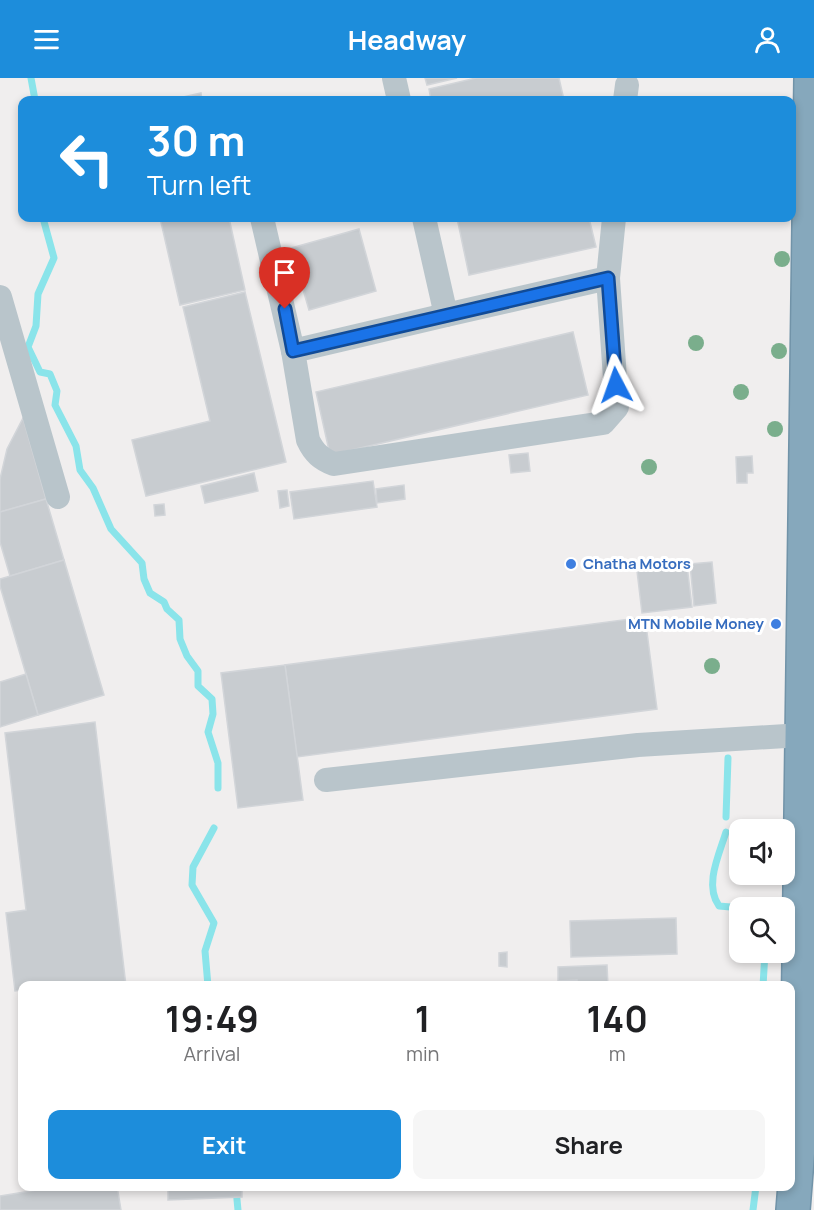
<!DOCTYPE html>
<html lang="en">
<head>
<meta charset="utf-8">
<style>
  body { margin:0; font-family:Manrope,sans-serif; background:#f6f6f6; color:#202124; height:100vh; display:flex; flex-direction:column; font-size:22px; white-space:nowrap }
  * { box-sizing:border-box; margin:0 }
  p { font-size:20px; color:#757577 }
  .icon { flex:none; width:33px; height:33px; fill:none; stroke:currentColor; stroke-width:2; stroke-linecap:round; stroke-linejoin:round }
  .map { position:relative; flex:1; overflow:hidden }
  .side { position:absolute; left:18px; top:903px; width:777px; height:210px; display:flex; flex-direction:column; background:#fff; border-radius:12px; box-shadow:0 3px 9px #0003 }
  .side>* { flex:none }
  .hud { position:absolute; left:18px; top:18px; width:778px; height:126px; border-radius:12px; box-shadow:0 3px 9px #0003; background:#1d8ddb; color:#fff; overflow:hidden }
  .controls { position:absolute; left:729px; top:741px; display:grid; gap:12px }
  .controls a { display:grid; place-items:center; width:66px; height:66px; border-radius:12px; background:#fff; box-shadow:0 3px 9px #0003; font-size:30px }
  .pin { position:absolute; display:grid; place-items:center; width:51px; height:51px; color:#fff; margin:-62px -26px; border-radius:50% 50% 50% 0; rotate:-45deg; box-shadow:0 0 6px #0007 }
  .pin .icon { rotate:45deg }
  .me { position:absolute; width:66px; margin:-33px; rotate:356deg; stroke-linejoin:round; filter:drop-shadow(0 0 4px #0008) }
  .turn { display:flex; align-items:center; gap:21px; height:126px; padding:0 30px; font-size:27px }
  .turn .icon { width:78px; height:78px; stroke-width:2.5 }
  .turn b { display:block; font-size:42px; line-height:51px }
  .eta { display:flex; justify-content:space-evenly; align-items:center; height:102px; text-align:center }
  .eta b { font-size:36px; font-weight:700; line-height:42px }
  .cta { display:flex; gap:12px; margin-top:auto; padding:12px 30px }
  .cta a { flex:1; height:69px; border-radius:12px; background:#1d8ddb; color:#fff; font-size:24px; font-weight:700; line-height:69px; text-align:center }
  .cta a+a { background:#f6f6f6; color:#202124 }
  header { display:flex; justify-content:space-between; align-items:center; height:78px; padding:0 30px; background:#1d8ddb; color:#fff; font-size:27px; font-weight:700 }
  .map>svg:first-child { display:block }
</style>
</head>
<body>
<header><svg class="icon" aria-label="menu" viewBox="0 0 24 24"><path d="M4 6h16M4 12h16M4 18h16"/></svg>Headway<svg class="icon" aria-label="person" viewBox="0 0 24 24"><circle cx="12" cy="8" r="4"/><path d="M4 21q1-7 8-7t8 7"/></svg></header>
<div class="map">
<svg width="814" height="1132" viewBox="0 0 814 1132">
  <rect width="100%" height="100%" fill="#f0eeee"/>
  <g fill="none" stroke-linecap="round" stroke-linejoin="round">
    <g stroke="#8ae4ea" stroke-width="7">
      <path d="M31 0 35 22"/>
      <path d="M43 140 54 180 38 216 36 248 28 269 40 294 50 296 57 313 55 327 76 368 80 392 93 410 111 451 142 485 144 501 150 515 164 524 167 531 179 542 180 561 187 578 198 593V608L212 621 213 636 208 654 218 685V710"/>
      <path d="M726 739 728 680"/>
      <path d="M726 754C719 777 704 807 719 828L742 830"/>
      <path d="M208 908 205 873 214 845 192 807 193 789 214 750"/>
      <path d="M763 908 765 874"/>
      <path d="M236 1111 238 1132"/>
      <path d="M753 1132 756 1108"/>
    </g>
  </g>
  <g fill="#c8ccd0" stroke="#d2d5d9" stroke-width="1.5">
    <path d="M425 0H457L427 7Z"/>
    <path d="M476 0H559L564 22H431L429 11Z"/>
    <path d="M201 15 202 22H170Z"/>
    <path d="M160 140H229L245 212 180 227Z"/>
    <path d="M457 140H589L596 169 469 197Z"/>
    <path d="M359 151 376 213 309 232 291 170Z"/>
    <path d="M245 214 286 384 146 418 132 362 210 343 183 229Z"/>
    <path d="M573 254 588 317 330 377 316 314Z"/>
    <path d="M23 340 46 421 0 434V401L7 371Z"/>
    <path d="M528 375 530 393 511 395 509 377Z"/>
    <path d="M752 378 753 395H747V405H737L736 379Z"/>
    <path d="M254 395 258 413 205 425 201 408Z"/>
    <path d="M373 403 377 429 294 441 290 414Z"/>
    <path d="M404 407 405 421 377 425 376 411Z"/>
    <path d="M287 412 289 428 280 430 278 413Z"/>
    <path d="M46 421 64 482 10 498 0 464V434Z"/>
    <path d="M164 426 165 437 155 438 154 427Z"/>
    <path d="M64 482 104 617 38 637 0 508V501Z"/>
    <path d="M712 484 716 525 694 528 690 486Z"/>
    <path d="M687 487 692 529 642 535 637 493Z"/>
    <path d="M645 539 657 631 297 679 285 587Z"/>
    <path d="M285 587 303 722 238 730 221 595Z"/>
    <path d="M26 596 38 637 0 649V604Z"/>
    <path d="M95 644 126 908H22V912L15 913 6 835 26 832 5 655Z"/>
    <path d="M676 840 677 876 571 879 570 843Z"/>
    <path d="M507 874V889L499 888V875Z"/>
    <path d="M607 887 608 908H577V902L558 903V889Z"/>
    <path d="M61 1108H117L121 1132H0V1118Z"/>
    <path d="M168 1108H242V1119L168 1122Z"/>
  </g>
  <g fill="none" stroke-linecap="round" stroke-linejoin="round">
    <defs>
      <path id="highway" d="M793 1132 799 1056 798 957 811 0"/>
    </defs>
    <use href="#highway" stroke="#7193a8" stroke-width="36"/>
    <g stroke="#b9c5cb" stroke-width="24">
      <path d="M394 0 399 22"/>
      <path d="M625 22 627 7"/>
      <path d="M262 140 293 273"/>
      <path d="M424 140 446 237 608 200 614 140"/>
      <path d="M0 219 58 419"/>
      <path d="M446 237 293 273 308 362C314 375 321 381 334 386L603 345 617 329 608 200"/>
      <path d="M326 702 638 667 802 657"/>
    </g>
    <use href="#highway" stroke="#86a8bc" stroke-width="33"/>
  </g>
  <g fill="#7aae8c">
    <circle cx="782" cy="181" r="8"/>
    <circle cx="696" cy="265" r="8"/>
    <circle cx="779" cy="273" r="8"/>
    <circle cx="741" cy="314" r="8"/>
    <circle cx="775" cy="351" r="8"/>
    <circle cx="649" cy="389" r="8"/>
    <circle cx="712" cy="588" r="8"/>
  </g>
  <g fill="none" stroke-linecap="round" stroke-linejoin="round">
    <defs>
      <path id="route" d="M285 231 293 273 608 200 616 307"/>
    </defs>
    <use href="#route" stroke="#114b97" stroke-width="15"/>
    <use href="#route" stroke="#1a73e8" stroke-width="10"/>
  </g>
  <g fill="#3f7fe0" stroke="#fff" stroke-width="2">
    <circle cx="571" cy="486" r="6"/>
    <circle cx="776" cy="546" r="6"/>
  </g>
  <g text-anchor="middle" stroke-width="6" stroke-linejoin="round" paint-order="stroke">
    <g font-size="15" font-weight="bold" fill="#366cbe" stroke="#fff" text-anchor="start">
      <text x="583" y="491">Chatha Motors</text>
      <text x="764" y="551" text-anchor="end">MTN Mobile Money</text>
    </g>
  </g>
</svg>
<div class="controls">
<a><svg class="icon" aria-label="sound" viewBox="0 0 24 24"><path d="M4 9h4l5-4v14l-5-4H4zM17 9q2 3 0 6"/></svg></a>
<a><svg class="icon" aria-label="search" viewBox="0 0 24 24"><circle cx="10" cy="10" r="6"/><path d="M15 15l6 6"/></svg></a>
</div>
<div class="pin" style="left:285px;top:231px;background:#d93025"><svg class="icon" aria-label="arrive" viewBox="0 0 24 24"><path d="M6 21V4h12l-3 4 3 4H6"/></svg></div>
<svg class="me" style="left:616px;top:307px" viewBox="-20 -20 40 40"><path d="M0-17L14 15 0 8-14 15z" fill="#1a73e8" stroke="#fff" stroke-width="4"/></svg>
<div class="hud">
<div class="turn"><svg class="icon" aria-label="left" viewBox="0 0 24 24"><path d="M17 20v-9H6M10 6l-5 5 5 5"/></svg><div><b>30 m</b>Turn left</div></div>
</div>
<section class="side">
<div class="eta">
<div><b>19:49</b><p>Arrival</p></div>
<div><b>1</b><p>min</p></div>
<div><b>140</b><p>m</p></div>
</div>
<div class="cta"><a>Exit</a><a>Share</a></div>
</section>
</div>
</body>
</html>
